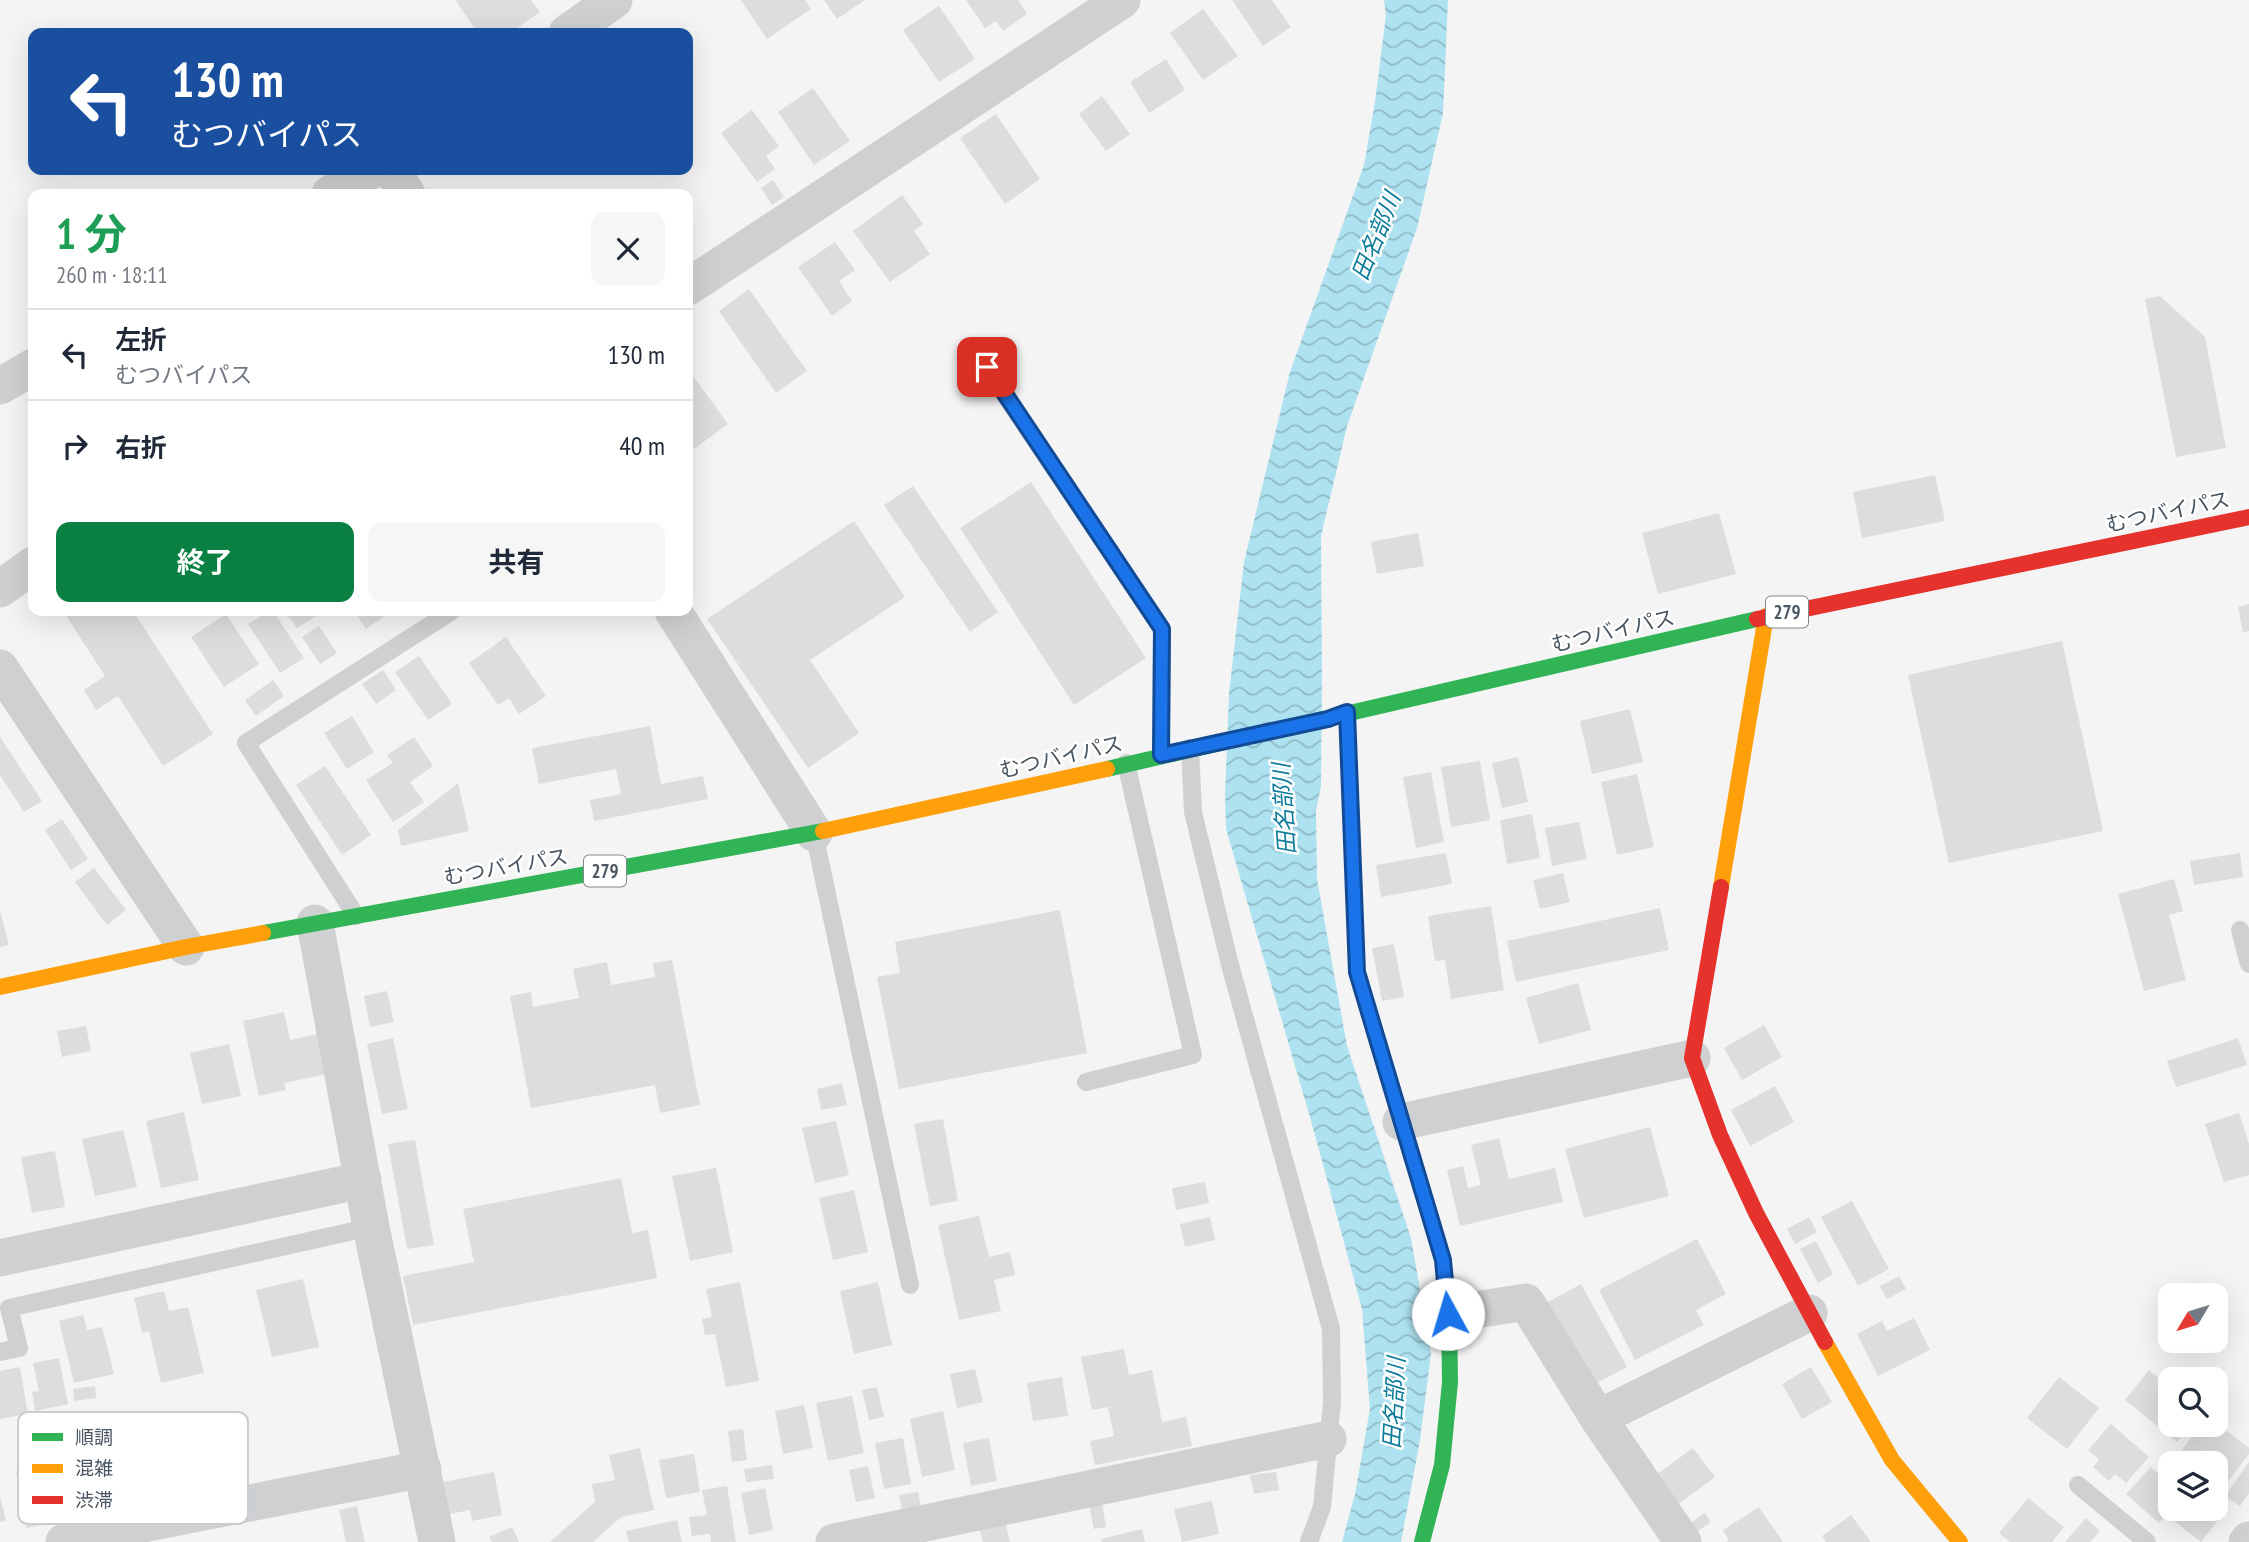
<!DOCTYPE html>
<html lang="ja">
<head>
<meta charset="utf-8">
<style>
  body { margin:0; font-family:"PT Sans Narrow","Noto Sans JP",sans-serif; background:#f6f6f7; color:#1f2937; height:100vh; display:flex; flex-direction:column; font-size:26px; white-space:nowrap }
  * { box-sizing:border-box; margin:0 }
  p { font-size:23px; color:#747a83 }
  .icon { flex:none; width:38px; height:38px; fill:none; stroke:currentColor; stroke-width:2; stroke-linecap:round; stroke-linejoin:round }
  .map { position:relative; flex:1; overflow:hidden }
  .drawer { position:absolute; left:28px; top:189px; width:665px; height:427px; display:flex; flex-direction:column; background:#fff; border-radius:14px; box-shadow:0 7px 28px #0002 }
  .drawer>* { flex:none }
  .guide { position:absolute; left:28px; top:28px; width:665px; height:147px; border-radius:14px; box-shadow:0 7px 28px #0002; background:#1a4fa0; color:#fff; overflow:hidden }
  .needle { width:46px; rotate:232deg }
  .buttons { position:absolute; left:2158px; top:1283px; display:grid; gap:14px }
  .buttons a { display:grid; place-items:center; width:70px; height:70px; border-radius:14px; background:#fff; box-shadow:0 7px 28px #0002; font-size:35px }
  .pin { position:absolute; display:grid; place-items:center; width:60px; height:60px; color:#fff; margin:-30px; border-radius:14px; box-shadow:0 4px 10px #0006 }
  .me { position:absolute; width:77px; margin:-38px; rotate:354deg; stroke-linejoin:round; filter:drop-shadow(0 0 5px #0008) }
  .turn { display:flex; align-items:center; gap:24px; height:147px; padding:0 28px; font-size:32px }
  .turn .icon { width:91px; height:91px; stroke-width:2.5 }
  .turn b { display:block; font-size:49px; line-height:60px }
  .round { display:grid; place-items:center; flex:none; width:74px; height:74px; border-radius:14px; background:#f6f6f7 }
  .headline { display:flex; align-items:center; justify-content:space-between; height:119px; padding:0 28px }
  h1 { font-size:42px; font-weight:700; line-height:52px; color:#1e9e55 }
  .button { display:flex; gap:14px; margin-top:auto; padding:14px 28px }
  .button a { flex:1; height:80px; border-radius:14px; background:#0b8043; color:#fff; font-size:28px; font-weight:700; line-height:80px; text-align:center }
  .button a+a { background:#f6f6f7; color:#1f2937 }
  ul { padding:0; list-style:none }
  li { display:flex; align-items:center; gap:21px; height:91px; padding:0 28px; border-top:2px solid #e0e1e3 }
  li div { flex:1 }
  li b { display:block; font-size:26px }
  li em { font-style:normal }
  .map>svg:first-child { display:block }
</style>
</head>
<body>
<div class="map">
<svg width="2249" height="1542" viewBox="0 0 2249 1542">
  <defs>
    <pattern id="water-waves" width="16" height="10" patternUnits="userSpaceOnUse" patternTransform="scale(1.75)"><rect width="16" height="10" fill="#aee2f0"/><path d="M0 5q4-4 8 0t8 0" fill="none" stroke="#90bac6"/></pattern>
  </defs>
  <rect width="100%" height="100%" fill="#f4f4f4"/>
  <path fill="url(#water-waves)" d="M1384 0H1448L1443 113 1417 228 1347 426 1321 536 1322 674 1321 786 1316 811 1317 879 1347 1046 1411 1238 1431 1353 1420 1440 1401 1542H1342L1355 1494 1370 1409 1362 1309 1312 1124 1226 829 1225 794 1229 693 1244 562 1290 372 1364 165 1375 102 1386 15Z"/>
  <g fill="#ddddde">
    <path d="M455 0H531L540 12 510 33H497L495 30 491 33H478Z"/>
    <path d="M741 0H805L811 9 767 39Z"/>
    <path d="M824 0H865L837 19Z"/>
    <path d="M966 0H1018L1027 14 1003 31 996 21 985 28Z"/>
    <path d="M1232 0H1272L1291 27 1263 46Z"/>
    <path d="M939 6 975 59 939 82 903 30Z"/>
    <path d="M1203 9 1238 56 1203 80 1170 33Z"/>
    <path d="M1166 59 1185 90 1149 113 1130 82Z"/>
    <path d="M813 88 850 141 814 165 778 112Z"/>
    <path d="M1102 96 1130 134 1106 151 1079 114Z"/>
    <path d="M752 110 779 146 766 156 775 169 757 182 721 133Z"/>
    <path d="M996 114 1040 179 1005 204 960 138Z"/>
    <path d="M773 180 784 197 772 205 761 188Z"/>
    <path d="M902 195 923 224 914 231 930 254 890 282 853 231Z"/>
    <path d="M835 242 855 270 839 281 852 301 832 316 798 267Z"/>
    <path d="M749 289 807 371 776 393 719 311Z"/>
    <path d="M2160 296 2205 337 2226 448 2176 457 2145 299Z"/>
    <path d="M688 369 728 424 694 449 688 441Z"/>
    <path d="M1935 475 1945 521 1862 538 1853 492Z"/>
    <path d="M1031 482 1146 658 1074 705 960 528Z"/>
    <path d="M913 486 998 612 970 632 884 505Z"/>
    <path d="M1719 513 1736 574 1658 594 1642 533Z"/>
    <path d="M854 521 905 597 810 660 859 733 808 768 707 619Z"/>
    <path d="M1418 533 1424 566 1377 574 1371 542Z"/>
    <path d="M2249 604V631L2243 632 2238 607Z"/>
    <path d="M63 611H133L213 734 163 766 118 696 96 710 84 690 105 676Z"/>
    <path d="M269 611H273L304 658 280 673 248 624Z"/>
    <path d="M285 611H324L297 628Z"/>
    <path d="M354 611H392L366 629Z"/>
    <path d="M226 614 259 664 224 687 191 637Z"/>
    <path d="M319 626 337 653 320 664 302 637Z"/>
    <path d="M506 637 546 696 519 714 509 698 498 705 469 663Z"/>
    <path d="M2062 641 2103 831 1949 863 1908 675Z"/>
    <path d="M419 656 452 704 428 720 395 672Z"/>
    <path d="M383 670 396 690 376 704 362 684Z"/>
    <path d="M273 680 284 696 256 716 245 700Z"/>
    <path d="M1630 709 1643 762 1592 774 1580 721Z"/>
    <path d="M352 716 374 752 347 769 324 733Z"/>
    <path d="M650 726 661 784 703 776 708 799 594 821 590 800 621 794 616 769 539 784 532 748Z"/>
    <path d="M0 737 42 801 24 812 0 775Z"/>
    <path d="M414 737 433 766 410 782 424 802 393 822 366 780 393 763 387 755Z"/>
    <path d="M1518 757 1528 802 1502 808 1492 763Z"/>
    <path d="M1480 761 1490 820 1451 827 1441 767Z"/>
    <path d="M325 766 371 835 342 855 296 785Z"/>
    <path d="M1431 772 1444 842 1416 848 1403 777Z"/>
    <path d="M1637 774 1654 847 1617 855 1601 782Z"/>
    <path d="M458 783 469 831 401 846 398 830Z"/>
    <path d="M1532 814 1540 858 1507 864 1500 820Z"/>
    <path d="M62 819 88 859 71 870 45 830Z"/>
    <path d="M1579 822 1587 859 1552 866 1545 828Z"/>
    <path d="M1446 853 1452 884 1381 897 1376 865Z"/>
    <path d="M2240 853 2243 877 2194 885 2190 861Z"/>
    <path d="M94 868 126 910 107 925 75 882Z"/>
    <path d="M1563 873 1570 902 1540 909 1533 880Z"/>
    <path d="M2174 879 2183 911 2169 915 2186 980 2144 991 2118 894Z"/>
    <path d="M1491 906 1504 990 1451 999 1445 960 1435 961 1428 916Z"/>
    <path d="M1660 908 1669 950 1516 982 1507 941Z"/>
    <path d="M1060 910 1087 1053 899 1089 877 977 900 973 895 942Z"/>
    <path d="M0 911 9 945 0 947Z"/>
    <path d="M1394 944 1404 997 1382 1001 1372 948Z"/>
    <path d="M672 960 700 1105 660 1113 655 1085 531 1108 510 996 531 992 533 1007 579 998 573 969 607 962 611 985 655 977 653 963Z"/>
    <path d="M1578 983 1591 1030 1539 1044 1526 998Z"/>
    <path d="M387 991 394 1022 370 1027 364 996Z"/>
    <path d="M284 1012 290 1040 318 1034 327 1074 284 1083 286 1090 259 1096 243 1021Z"/>
    <path d="M1764 1025 1782 1057 1742 1080 1724 1048Z"/>
    <path d="M86 1026 91 1051 62 1057 57 1031Z"/>
    <path d="M393 1038 408 1109 382 1114 367 1044Z"/>
    <path d="M2238 1038 2247 1065 2176 1087 2167 1061Z"/>
    <path d="M229 1044 241 1096 202 1104 190 1053Z"/>
    <path d="M842 1083 847 1105 821 1110 817 1089Z"/>
    <path d="M1775 1086 1794 1122 1750 1146 1731 1110Z"/>
    <path d="M184 1112 199 1180 161 1188 146 1121Z"/>
    <path d="M2239 1113 2249 1144V1175L2224 1182 2205 1124Z"/>
    <path d="M943 1119 958 1201 930 1206 914 1124Z"/>
    <path d="M836 1121 849 1175 815 1183 802 1128Z"/>
    <path d="M1650 1127 1669 1196 1584 1218 1565 1149Z"/>
    <path d="M123 1130 137 1187 95 1196 82 1139Z"/>
    <path d="M1499 1138 1509 1179 1555 1168 1563 1202 1460 1226 1447 1170 1463 1166 1468 1188 1481 1185 1471 1145Z"/>
    <path d="M415 1140 434 1245 407 1249 388 1144Z"/>
    <path d="M55 1151 65 1207 32 1213 21 1157Z"/>
    <path d="M716 1168 733 1252 690 1261 672 1176Z"/>
    <path d="M621 1178 632 1233 648 1230 657 1278 413 1325 403 1276 474 1262 463 1209Z"/>
    <path d="M1205 1182 1209 1203 1176 1210 1172 1188Z"/>
    <path d="M854 1190 868 1252 833 1260 819 1198Z"/>
    <path d="M1852 1201 1889 1269 1858 1286 1821 1217Z"/>
    <path d="M979 1216 989 1257 1010 1252 1015 1275 994 1280 1001 1311 959 1320 938 1225Z"/>
    <path d="M1210 1217 1215 1240 1185 1247 1180 1224Z"/>
    <path d="M1809 1217 1817 1232 1795 1244 1787 1229Z"/>
    <path d="M1697 1239 1726 1294 1696 1310 1704 1325 1635 1360 1599 1290Z"/>
    <path d="M1816 1241 1833 1274 1818 1283 1800 1249Z"/>
    <path d="M1899 1276 1906 1289 1887 1299 1880 1286Z"/>
    <path d="M303 1279 319 1347 272 1357 256 1290Z"/>
    <path d="M740 1282 759 1381 726 1387 715 1334 705 1335 702 1319 712 1317 706 1289Z"/>
    <path d="M878 1282 892 1345 854 1354 840 1291Z"/>
    <path d="M1581 1284 1627 1367 1591 1386 1539 1307Z"/>
    <path d="M164 1291 169 1311 188 1307 204 1373 161 1383 149 1331 142 1333 134 1298Z"/>
    <path d="M83 1315 87 1330 102 1327 114 1374 74 1383 59 1321Z"/>
    <path d="M1914 1318 1930 1350 1878 1376 1857 1334 1882 1321 1887 1331Z"/>
    <path d="M1124 1349 1129 1375 1152 1370 1162 1422 1186 1417 1192 1446 1095 1465 1090 1441 1114 1436 1108 1407 1092 1410 1081 1357Z"/>
    <path d="M59 1358 68 1404 35 1411 32 1392 39 1391 33 1363Z"/>
    <path d="M20 1367 28 1414 0 1419V1371Z"/>
    <path d="M1811 1367 1832 1402 1802 1419 1782 1384Z"/>
    <path d="M975 1369 983 1402 957 1408 950 1374Z"/>
    <path d="M2149 1370 2170 1387V1424H2191L2177 1442 2125 1400Z"/>
    <path d="M1062 1377 1068 1416 1033 1421 1027 1383Z"/>
    <path d="M2059 1377 2099 1408 2067 1449 2027 1418Z"/>
    <path d="M95 1386 96 1398 74 1401 73 1389Z"/>
    <path d="M877 1387 884 1417 869 1420 862 1390Z"/>
    <path d="M852 1396 864 1453 828 1461 816 1403Z"/>
    <path d="M804 1405 813 1448 783 1454 775 1411Z"/>
    <path d="M943 1411 955 1470 922 1477 910 1419Z"/>
    <path d="M2216 1423 2249 1448V1454L2223 1488 2216 1482V1463H2191L2179 1454 2201 1424Z"/>
    <path d="M2111 1424 2149 1457 2126 1483 2115 1474 2109 1481 2093 1467 2099 1460 2088 1450Z"/>
    <path d="M743 1429 747 1460 732 1462 728 1431Z"/>
    <path d="M903 1438 911 1484 884 1489 875 1443Z"/>
    <path d="M989 1438 997 1481 971 1486 963 1443Z"/>
    <path d="M640 1448 654 1510 621 1517 593 1542H550L595 1502 592 1484 615 1480 609 1455Z"/>
    <path d="M1693 1448 1715 1477 1677 1505 1656 1475Z"/>
    <path d="M694 1454 700 1492 666 1498 659 1460Z"/>
    <path d="M2249 1462V1493L2240 1506 2225 1496Z"/>
    <path d="M51 1465 61 1522 26 1528 16 1471Z"/>
    <path d="M772 1465 774 1479 746 1482 744 1469Z"/>
    <path d="M868 1466 875 1498 856 1502 849 1470Z"/>
    <path d="M2151 1467 2170 1484V1508H2172L2159 1523 2126 1494Z"/>
    <path d="M494 1472 502 1515 472 1521 470 1510 445 1515 438 1483Z"/>
    <path d="M1276 1472 1279 1490 1254 1494 1250 1475Z"/>
    <path d="M727 1486 736 1542H711L710 1534 692 1536 689 1517 707 1515 702 1490Z"/>
    <path d="M765 1488 773 1530 749 1535 741 1493Z"/>
    <path d="M918 1492 921 1508 902 1511 899 1495Z"/>
    <path d="M0 1496 6 1521 0 1522Z"/>
    <path d="M2028 1498 2064 1527 2052 1542H2010L1999 1533Z"/>
    <path d="M1212 1501 1219 1534 1182 1542 1174 1509Z"/>
    <path d="M1102 1503 1106 1527 1094 1529 1089 1505Z"/>
    <path d="M357 1506 365 1542H346L339 1510Z"/>
    <path d="M1759 1507 1783 1542H1725L1729 1540 1723 1530Z"/>
    <path d="M2185 1508H2208L2220 1518 2201 1542 2174 1521Z"/>
    <path d="M1705 1513 1711 1522 1693 1534 1687 1525Z"/>
    <path d="M1851 1515 1871 1542H1826L1822 1536Z"/>
    <path d="M1004 1516 1010 1542H983L978 1522Z"/>
    <path d="M2086 1518 2100 1531 2090 1542H2065Z"/>
    <path d="M677 1520 682 1542H629L626 1531Z"/>
    <path d="M512 1527 519 1542H492L489 1537Z"/>
    <path d="M1142 1529 1145 1542H1102L1101 1539Z"/>
  </g>
  <g fill="none" stroke-linecap="round" stroke-linejoin="round">
    <g stroke="#ced0d2" stroke-width="18">
      <path d="M972 346 1162 629 1161 755"/>
      <path d="M1190 748 1193 812 1230 965 1331 1329 1332 1402 1322 1507 1309 1542"/>
      <path d="M814 833 910 1285"/>
      <path d="M356 916 246 743 452 611"/>
      <path d="M2240 930 2249 964"/>
      <path d="M1086 1082 1193 1055 1126 763"/>
      <path d="M0 1352 19 1348 9 1308 371 1227"/>
      <path d="M2078 1485 2147 1542"/>
    </g>
    <g stroke="#ced0d2" stroke-width="37">
      <path d="M567 33 614 0"/>
      <path d="M392 170 407 194"/>
      <path d="M330 194 372 170"/>
      <path d="M688 287 1122 0"/>
      <path d="M0 386 33 367"/>
      <path d="M0 589 33 565"/>
      <path d="M673 611 814 833"/>
      <path d="M0 668 186 947"/>
      <path d="M315 923 371 1227 437 1542"/>
      <path d="M1401 1122 1692 1058"/>
      <path d="M0 1258 363 1180"/>
      <path d="M1449 1314 1526 1302 1598 1418 1683 1542"/>
      <path d="M1598 1418 1809 1313"/>
      <path d="M64 1542 102 1532 423 1469"/>
      <path d="M834 1542 1328 1439"/>
      <path d="M2247 1542 2249 1540"/>
    </g>
    <g stroke="#30b455" stroke-width="16">
      <path d="M1107 769 1757 619"/>
      <path d="M263 933 823 831"/>
      <path d="M1415 1166 1443 1260 1449 1314 1450 1382 1442 1465 1422 1542"/>
    </g>
    <g stroke="#ff9f0a" stroke-width="16">
      <path d="M1347 712 1357 972 1415 1166"/>
      <path d="M823 831 1107 769"/>
      <path d="M1721 887 1766 616"/>
      <path d="M0 987 186 947 263 933"/>
      <path d="M1825 1342 1892 1460 1960 1542"/>
    </g>
    <g stroke="#e5322d" stroke-width="16">
      <path d="M1757 619 2249 517"/>
      <path d="M1721 887 1692 1058 1720 1135 1756 1213 1825 1342"/>
    </g>
  </g>
  <g fill="none" stroke-linecap="round" stroke-linejoin="round">
    <defs>
      <path id="route" d="M987 367 1162 629 1161 755 1328 719 1347 712 1357 972 1443 1260 1448 1314"/>
    </defs>
    <use href="#route" stroke="#114b97" stroke-width="18"/>
    <use href="#route" stroke="#1a73e8" stroke-width="12"/>
  </g>
  <g text-anchor="middle" stroke-width="5" stroke-linejoin="round" paint-order="stroke">
    <g fill="#fff" stroke="#808990" stroke-width="2">
      <rect x="1766" y="596.5" width="42" height="31" rx="5"/>
      <rect x="584" y="855.5" width="42" height="31" rx="5"/>
    </g>
    <g font-size="19" font-weight="bold" fill="#4a5661">
      <text x="1787" y="619">279</text>
      <text x="605" y="878">279</text>
    </g>
    <g font-size="21" fill="#4a5661" stroke="#fff">
      <text transform="translate(2168 512) rotate(-12)" y="7">むつバイパス</text>
      <text transform="translate(1613 631) rotate(-13)" y="7">むつバイパス</text>
      <text transform="translate(1061 757) rotate(-13)" y="7">むつバイパス</text>
      <text transform="translate(506 867) rotate(-10)" y="7">むつバイパス</text>
    </g>
    <g font-size="23" font-style="italic" fill="#0c7c9b" stroke="#fff">
      <text transform="translate(1376 236) rotate(-68)" y="8">田名部川</text>
      <text transform="translate(1284 809) rotate(-94)" y="8">田名部川</text>
      <text transform="translate(1394 1403) rotate(-87)" y="8">田名部川</text>
    </g>
  </g>
  <rect x="18" y="1412" width="230" height="112" rx="10" fill="#fff" stroke="#c9ccd0" stroke-width="2"/>
  <rect x="32" y="1433" width="31" height="8" fill="#30b455"/>
  <rect x="32" y="1464" width="31" height="9" fill="#ff9f0a"/>
  <rect x="32" y="1496" width="31" height="8" fill="#e5322d"/>
  <g font-size="19" fill="#4a5661">
    <text x="75" y="1444">順調</text>
    <text x="75" y="1475">混雑</text>
    <text x="75" y="1507">渋滞</text>
  </g>
</svg>
<div class="buttons">
<a><svg class="needle" viewBox="-14 -14 28 28"><path d="M0-13l5 13h-10z" fill="#e53935"/><path d="M0 13l5-13h-10z" fill="#747a83"/></svg></a>
<a><svg class="icon" aria-label="search" viewBox="0 0 24 24"><circle cx="10" cy="10" r="6"/><path d="M15 15l6 6"/></svg></a>
<a><svg class="icon" aria-label="layers" viewBox="0 0 24 24"><path d="M12 4l9 5-9 5-9-5zM3 14l9 5 9-5"/></svg></a>
</div>
<div class="pin" style="left:987px;top:367px;background:#d93025"><svg class="icon" aria-label="arrive" viewBox="0 0 24 24"><path d="M6 21V4h12l-3 4 3 4H6"/></svg></div>
<svg class="me" style="left:1448px;top:1314px" viewBox="-20 -20 40 40"><circle r="19" fill="#fff"/><path d="M0-13L10 11 0 6-10 11z" fill="#1a73e8"/></svg>
<div class="guide">
<div class="turn"><svg class="icon" aria-label="left" viewBox="0 0 24 24"><path d="M17 20v-9H6M10 6l-5 5 5 5"/></svg><div><b>130 m</b>むつバイパス</div></div>
</div>
<section class="drawer">
<div class="headline"><div><h1>1 分</h1><p>260 m · 18:11</p></div><a class="round"><svg class="icon" aria-label="close" viewBox="0 0 24 24"><path d="M6 6l12 12M18 6L6 18"/></svg></a></div>
<ul>
<li><svg class="icon" aria-label="left" viewBox="0 0 24 24"><path d="M17 20v-9H6M10 6l-5 5 5 5"/></svg><div><b>左折</b><p>むつバイパス</p></div><em>130 m</em></li>
<li><svg class="icon" aria-label="right" viewBox="0 0 24 24"><path d="M7 20v-9h11M14 6l5 5-5 5"/></svg><div><b>右折</b></div><em>40 m</em></li>
</ul>
<div class="button"><a>終了</a><a>共有</a></div>
</section>
</div>
</body>
</html>
